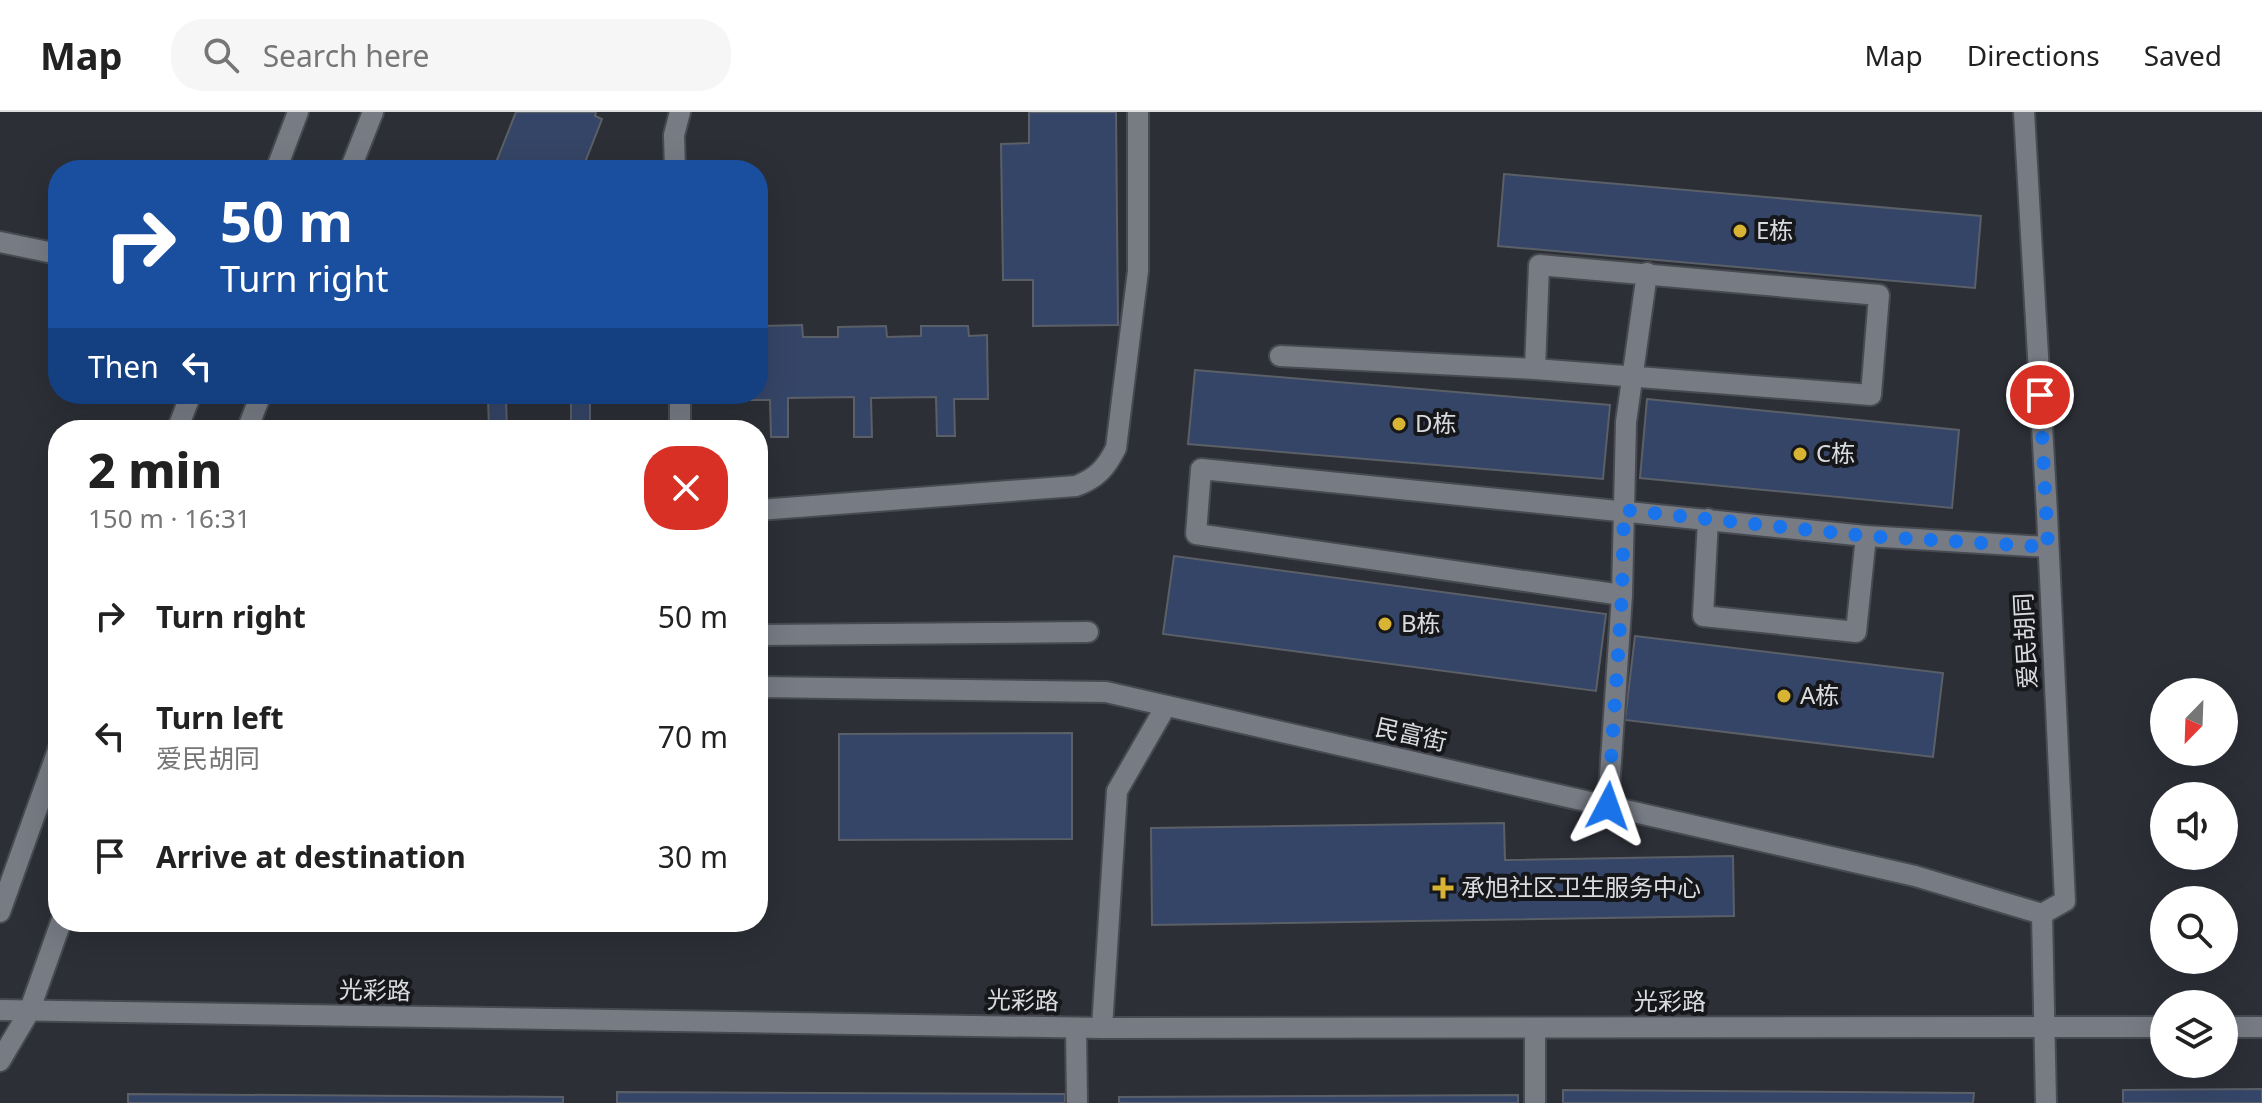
<!DOCTYPE html>
<html lang="en">
<head>
<meta charset="utf-8">
<style>
  body { margin:0; font-family:"Noto Sans","Noto Sans SC",sans-serif; background:#f6f6f6; color:#222; height:100vh; display:flex; flex-direction:column; font-size:30px; white-space:nowrap }
  * { box-sizing:border-box; margin:0 }
  p { font-size:26px; color:#767676 }
  .icon { flex:none; width:44px; height:44px; fill:none; stroke:currentColor; stroke-width:2; stroke-linecap:round; stroke-linejoin:round }
  .map { position:relative; flex:1; overflow:hidden }
  .drawer { position:absolute; left:48px; top:308px; width:720px; height:512px; display:flex; flex-direction:column; background:#fff; border-radius:32px; box-shadow:0 8px 32px #0002 }
  .drawer>* { flex:none }
  .guide { position:absolute; left:48px; top:48px; width:720px; height:244px; border-radius:32px; box-shadow:0 8px 32px #0002; background:#1a4fa0; color:#fff; overflow:hidden }
  .needle { width:52px; rotate:203deg }
  .buttons { position:absolute; left:2150px; top:566px; display:grid; gap:16px }
  .buttons a { display:grid; place-items:center; width:88px; height:88px; border-radius:50%; background:#fff; box-shadow:0 8px 32px #0002; font-size:40px }
  .pin { position:absolute; display:grid; place-items:center; width:68px; height:68px; color:#fff; margin:-34px; border:4px solid #fff; border-radius:50%; box-shadow:0 2px 8px #0007 }
  .me { position:absolute; width:88px; margin:-44px; rotate:4deg; stroke-linejoin:round; filter:drop-shadow(0 0 6px #0008) }
  .turn { display:flex; align-items:center; gap:28px; height:168px; padding:0 40px; font-size:36px }
  .turn .icon { width:104px; height:104px; stroke-width:2.5 }
  .turn b { display:block; font-size:56px; line-height:68px }
  .then { display:flex; align-items:center; height:76px; padding:0 40px; background:#0003; gap:16px; font-size:30px }
  .round { display:grid; place-items:center; flex:none; width:84px; height:84px; border-radius:32px; background:#f6f6f6 }
  .summary { display:flex; align-items:center; justify-content:space-between; height:136px; padding:0 40px }
  h1 { font-size:48px; font-weight:800; line-height:60px }
  ul { padding:0; list-style:none }
  li { display:flex; align-items:center; gap:24px; height:120px; padding:0 40px }
  li div { flex:1 }
  li b { display:block; font-size:30px }
  li em { font-style:normal }
  header { display:flex; align-items:center; gap:48px; box-sizing:border-box; height:112px; padding:0 40px; background:#fff; border-bottom:2px solid #e0e0e0 }
  header strong { font-size:38px }
  nav { display:flex; gap:44px; margin-inline-start:auto; font-size:28px }
  .search { width:560px; height:72px; background:#f6f6f6; display:flex; align-items:center; gap:20px; box-sizing:border-box; padding:0 28px; border-radius:32px; color:#767676; font-size:30px }
  .map>svg:first-child { display:block }
</style>
</head>
<body>
<header>
<strong>Map</strong>
<div class="search"><svg class="icon" aria-label="search" viewBox="0 0 24 24"><circle cx="10" cy="10" r="6"/><path d="M15 15l6 6"/></svg>Search here</div>
<nav><a>Map</a><a>Directions</a><a>Saved</a></nav>
</header>
<div class="map">
<svg width="2262" height="991" viewBox="0 0 2262 991">
  <rect width="100%" height="100%" fill="#2c2f36"/>
  <g fill="#354567" stroke="#5b5f67" stroke-width="2">
    <path d="M516 0H596L595 4 602 7 582 58H493Z"/>
    <path d="M1029 0H1116L1118 213 1033 214V168H1003L1001 32 1029 31Z"/>
    <path d="M1504 62 1981 104 1975 176 1498 134Z"/>
    <path d="M802 213 803 225H838V215L886 214 887 225 921 224V214H968L969 224 987 223 988 287H954L955 324H937L936 285 871 286 872 325H854V285L788 286V325H771L770 288H738V282H758V214Z"/>
    <path d="M1195 258 1610 293 1603 367 1188 332Z"/>
    <path d="M455 282H623V286L590 287V318H571V286L506 287 507 318H489L488 287 455 288Z"/>
    <path d="M1647 287 1959 318 1952 396 1640 366Z"/>
    <path d="M1174 444 1606 502 1596 579 1163 522Z"/>
    <path d="M1635 524 1943 561 1933 645 1625 608Z"/>
    <path d="M1072 621V727L839 728V622Z"/>
    <path d="M758 627H761L762 733H758Z"/>
    <path d="M1504 711 1505 748 1733 744 1734 804 1152 813 1151 716Z"/>
    <path d="M2262 977V991H2123V978Z"/>
    <path d="M1563 978 1974 981 1973 991H1563Z"/>
    <path d="M617 980 1065 982V991H617Z"/>
    <path d="M128 982 563 985V991H128Z"/>
    <path d="M1518 983V991H1119V985Z"/>
  </g>
  <g fill="none" stroke-linecap="round" stroke-linejoin="round">
    <defs>
      <g id="minor">
        <path d="M2024 0 2047 401 2065 789 2042 802"/>
        <path d="M276 58 298 0"/>
        <path d="M350 58 373 0"/>
        <path d="M675 58 674 23 680 0"/>
        <path d="M0 130 58 142"/>
        <path d="M1539 153 1879 183 1871 283 1535 257Z"/>
        <path d="M1280 244 1535 257"/>
        <path d="M680 282V318"/>
        <path d="M177 318 191 282"/>
        <path d="M247 318 261 282"/>
        <path d="M758 398 1076 374C1097 366 1106 356 1116 336L1138 159V0"/>
        <path d="M1866 424 2048 435"/>
        <path d="M1622 483 1196 422 1201 357 1866 424 1856 520 1703 504 1708 407"/>
        <path d="M758 523 1088 520"/>
        <path d="M758 575 1106 580 1915 764 2042 802"/>
        <path d="M1608 694 1622 483 1626 310 1647 161"/>
        <path d="M0 800 58 638"/>
        <path d="M2042 802 2046 991"/>
        <path d="M0 898 1102 916 2164 915"/>
        <path d="M2224 915H2262"/>
        <path d="M1076 916 1077 991"/>
        <path d="M1102 916 1117 679 1166 594"/>
        <path d="M0 949 29 900 61 810"/>
        <path d="M1535 991V916"/>
      </g>
    </defs>
    <use href="#minor" stroke="#474a50" stroke-width="24"/>
    <use href="#minor" stroke="#777b84" stroke-width="20"/>
  </g>
  <g fill="none" stroke-linecap="round" stroke-linejoin="round">
    <path stroke="#1a73e8" stroke-width="14" stroke-dasharray="0 25.2" d="M1608 694 1622 483 1624 398 1866 424 2048 435 2040 283"/>
  </g>
  <g fill="#d7b434" stroke="#16171a" stroke-width="3">
    <circle cx="1740" cy="119" r="8"/>
    <circle cx="1399" cy="312" r="8"/>
    <circle cx="1800" cy="342" r="8"/>
    <circle cx="1385" cy="512" r="8"/>
    <circle cx="1784" cy="584" r="8"/>
    <path d="M1439 764h8v8h8v8h-8v8h-8v-8h-8v-8h8z"/>
  </g>
  <g text-anchor="middle" stroke-width="8" stroke-linejoin="round" paint-order="stroke">
    <g font-size="24" fill="#d9dbdf" stroke="#16171a" text-anchor="start">
      <text x="1756" y="127">E栋</text>
      <text x="1415" y="320">D栋</text>
      <text x="1816" y="350">C栋</text>
      <text x="1401" y="520">B栋</text>
      <text x="1800" y="592">A栋</text>
      <text x="1461" y="784">承旭社区卫生服务中心</text>
    </g>
    <g font-size="24" fill="#d9dbdf" stroke="#16171a">
      <text transform="translate(2026 529) rotate(-93)" y="8">爱民胡同</text>
      <text transform="translate(1411 623) rotate(13)" y="8">民富街</text>
      <text transform="translate(375 879) rotate(1)" y="8">光彩路</text>
      <text transform="translate(1023 889) rotate(1)" y="8">光彩路</text>
      <text x="1670" y="898">光彩路</text>
    </g>
  </g>
</svg>
<div class="buttons">
<a><svg class="needle" viewBox="-14 -14 28 28"><path d="M0-13l5 13h-10z" fill="#e53935"/><path d="M0 13l5-13h-10z" fill="#767676"/></svg></a>
<a><svg class="icon" aria-label="sound" viewBox="0 0 24 24"><path d="M4 9h4l5-4v14l-5-4H4zM17 9q2 3 0 6"/></svg></a>
<a><svg class="icon" aria-label="search" viewBox="0 0 24 24"><circle cx="10" cy="10" r="6"/><path d="M15 15l6 6"/></svg></a>
<a><svg class="icon" aria-label="layers" viewBox="0 0 24 24"><path d="M12 4l9 5-9 5-9-5zM3 14l9 5 9-5"/></svg></a>
</div>
<div class="pin" style="left:2040px;top:283px;background:#d93025"><svg class="icon" aria-label="arrive" viewBox="0 0 24 24"><path d="M6 21V4h12l-3 4 3 4H6"/></svg></div>
<svg class="me" style="left:1608px;top:694px" viewBox="-20 -20 40 40"><path d="M0-17L14 15 0 8-14 15z" fill="#1a73e8" stroke="#fff" stroke-width="4"/></svg>
<div class="guide">
<div class="turn"><svg class="icon" aria-label="right" viewBox="0 0 24 24"><path d="M7 20v-9h11M14 6l5 5-5 5"/></svg><div><b>50 m</b>Turn right</div></div>
<div class="then">Then<svg class="icon" aria-label="left" viewBox="0 0 24 24"><path d="M17 20v-9H6M10 6l-5 5 5 5"/></svg></div>
</div>
<section class="drawer">
<div class="summary"><div><h1>2 min</h1><p>150 m · 16:31</p></div><a class="round" style="background:#d93025;color:#fff"><svg class="icon" aria-label="close" viewBox="0 0 24 24"><path d="M6 6l12 12M18 6L6 18"/></svg></a></div>
<ul>
<li><svg class="icon" aria-label="right" viewBox="0 0 24 24"><path d="M7 20v-9h11M14 6l5 5-5 5"/></svg><div><b>Turn right</b></div><em>50 m</em></li>
<li><svg class="icon" aria-label="left" viewBox="0 0 24 24"><path d="M17 20v-9H6M10 6l-5 5 5 5"/></svg><div><b>Turn left</b><p>爱民胡同</p></div><em>70 m</em></li>
<li><svg class="icon" aria-label="arrive" viewBox="0 0 24 24"><path d="M6 21V4h12l-3 4 3 4H6"/></svg><div><b>Arrive at destination</b></div><em>30 m</em></li>
</ul>
</section>
</div>
</body>
</html>
